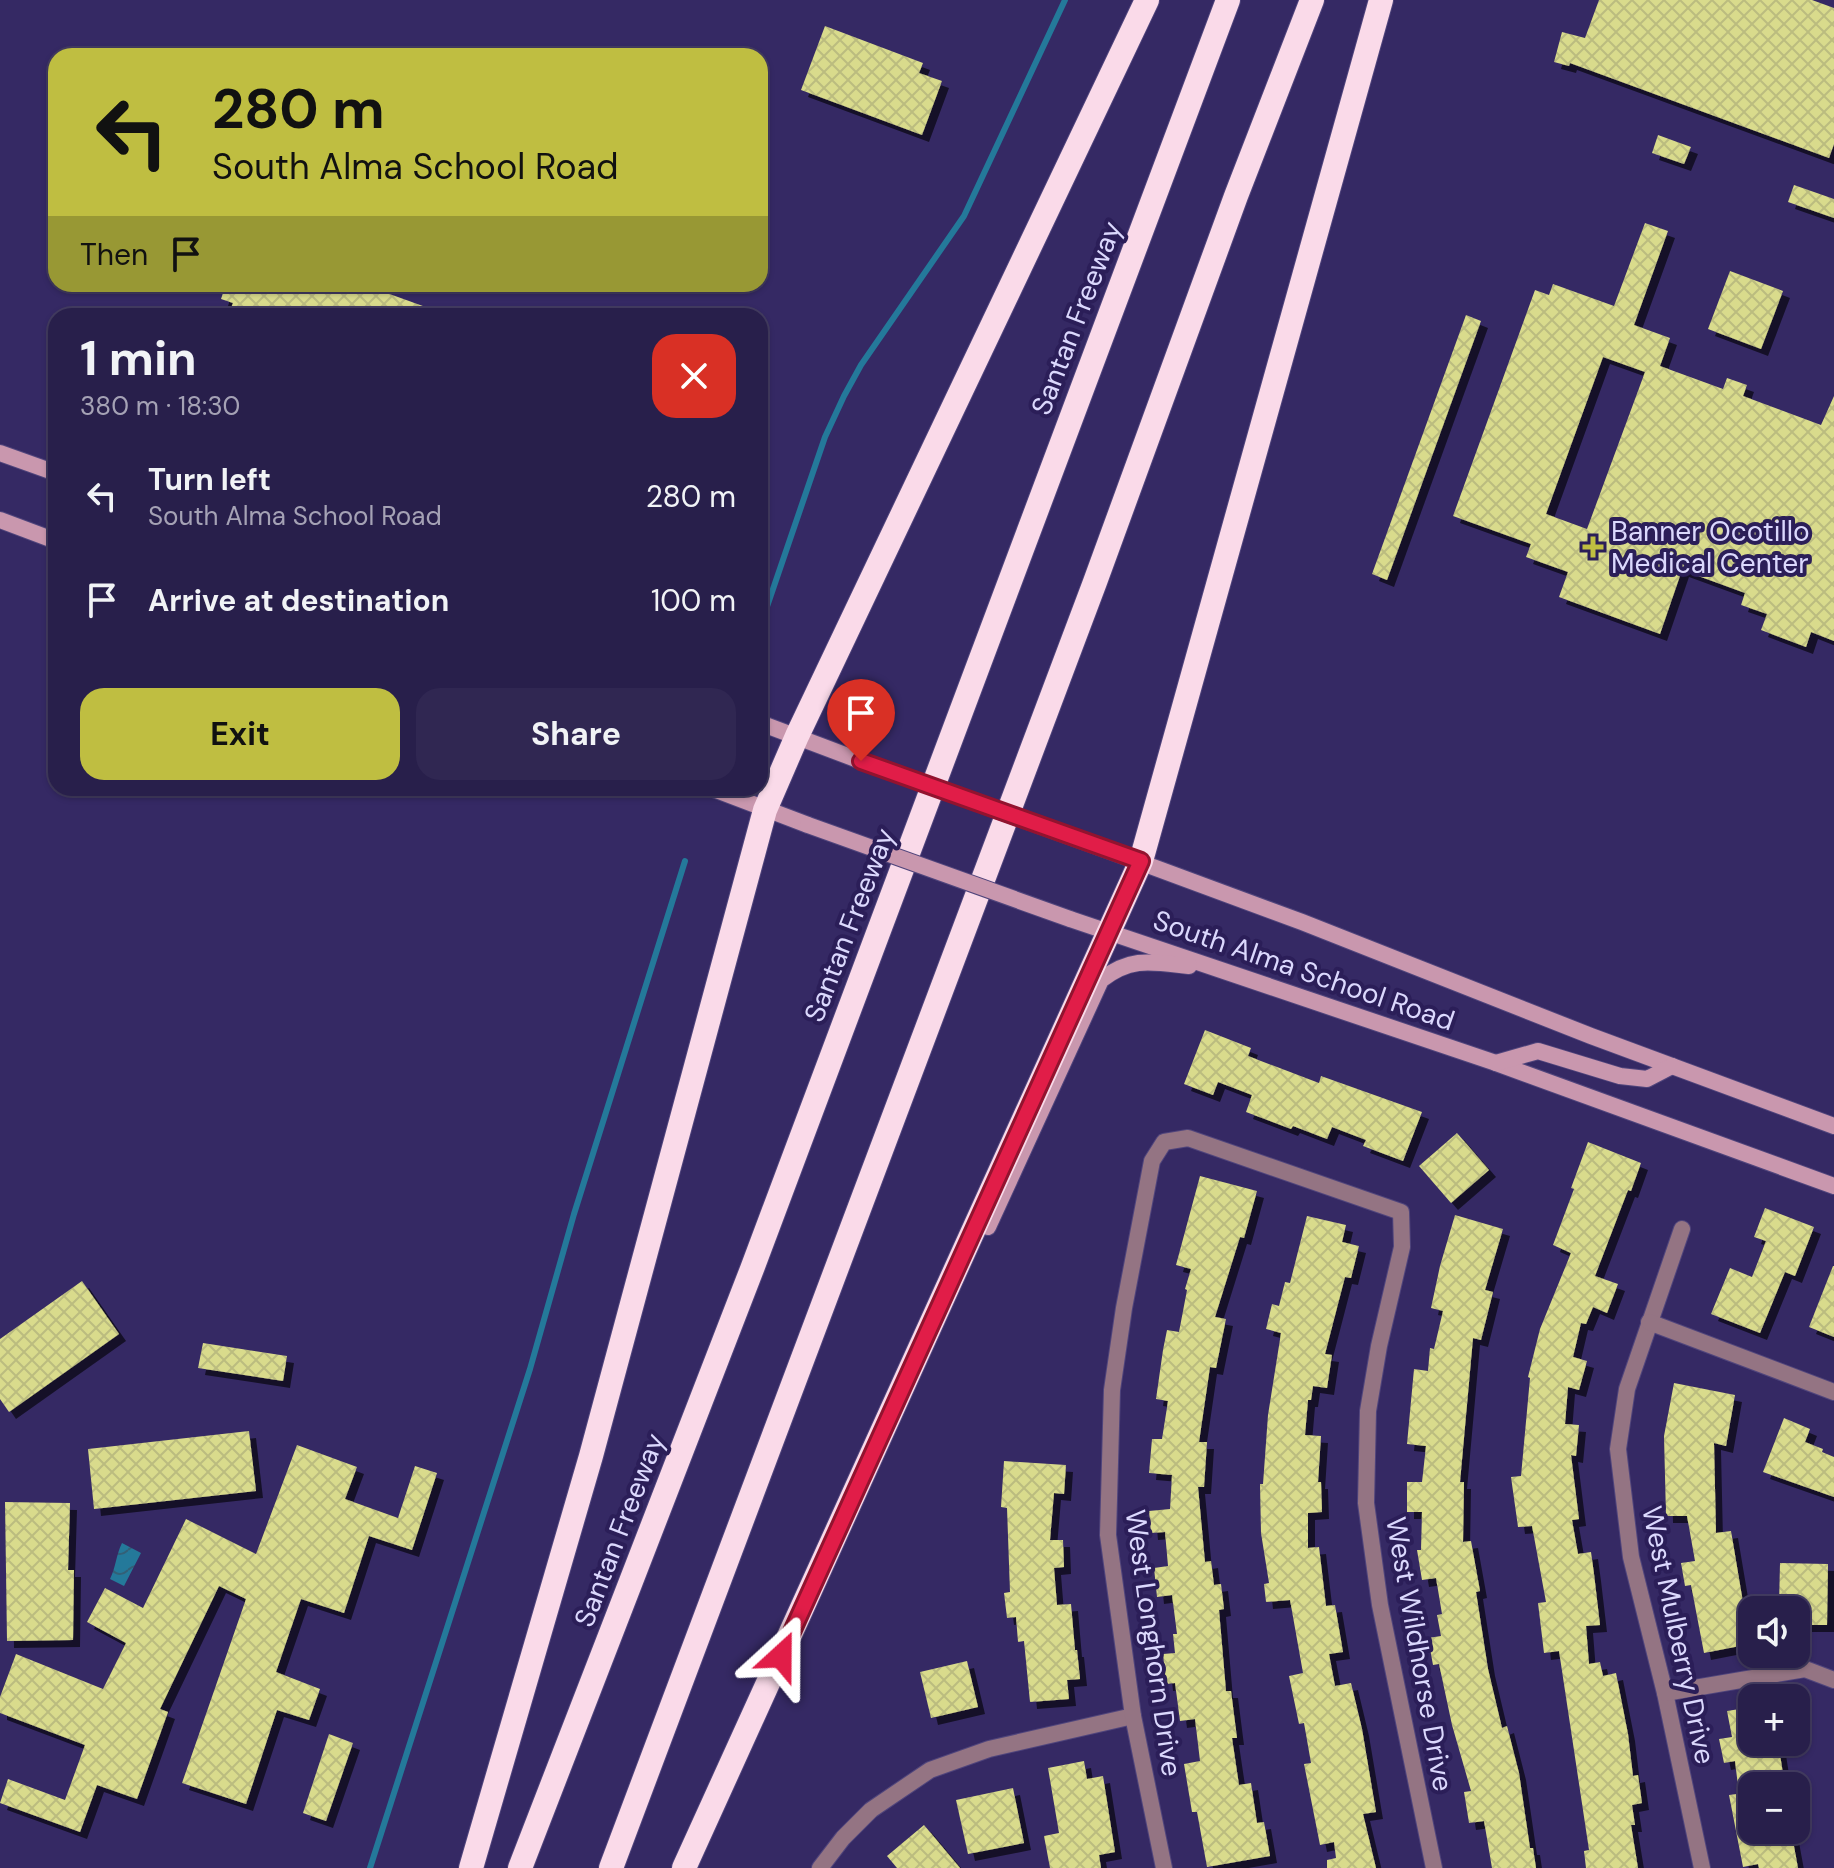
<!DOCTYPE html>
<html lang="en">
<head>
<meta charset="utf-8">
<style>
  body { margin:0; font-family:"DM Sans",sans-serif; background:#302752; color:#f1f3f6; height:100vh; display:flex; flex-direction:column; font-size:30px; white-space:nowrap }
  * { box-sizing:border-box; margin:0 }
  p { font-size:26px; color:#a5a2b5 }
  .icon { flex:none; width:44px; height:44px; fill:none; stroke:currentColor; stroke-width:2; stroke-linecap:round; stroke-linejoin:round }
  .map { position:relative; flex:1; overflow:hidden }
  .panel { position:absolute; left:48px; top:308px; width:720px; height:488px; display:flex; flex-direction:column; background:#281f4b; border-radius:24px; box-shadow:0 2px 6px #0004,0 0 0 2px #443d63 }
  .panel>* { flex:none }
  .banner { position:absolute; left:48px; top:48px; width:720px; height:244px; border-radius:24px; box-shadow:0 2px 6px #0004,0 0 0 2px #443d63; background:#bfbe41; color:#111; overflow:hidden }
  .buttons { position:absolute; left:1738px; top:1596px; display:grid; gap:16px }
  .buttons a { display:grid; place-items:center; width:72px; height:72px; border-radius:16px; background:#281f4b; box-shadow:0 2px 6px #0004,0 0 0 2px #443d63; font-size:40px }
  .pin { position:absolute; display:grid; place-items:center; width:68px; height:68px; color:#fff; margin:-82px -34px; border-radius:50% 50% 50% 0; rotate:-45deg; box-shadow:0 0 8px #0007 }
  .pin .icon { rotate:45deg }
  .me { position:absolute; width:88px; margin:-44px; rotate:24deg; stroke-linejoin:round; filter:drop-shadow(0 0 6px #0008) }
  .turn { display:flex; align-items:center; gap:28px; height:168px; padding:0 32px; font-size:36px }
  .turn .icon { width:104px; height:104px; stroke-width:2.5 }
  .turn b { display:block; font-size:56px; line-height:68px }
  .then { display:flex; align-items:center; height:76px; padding:0 32px; background:#0003; gap:16px; font-size:30px }
  .round { display:grid; place-items:center; flex:none; width:84px; height:84px; border-radius:24px; background:#302752 }
  .overview { display:flex; align-items:center; justify-content:space-between; height:136px; padding:0 32px }
  h1 { font-size:48px; font-weight:700; line-height:60px }
  .button { display:flex; gap:16px; margin-top:auto; padding:16px 32px }
  .button a { flex:1; height:92px; border-radius:24px; background:#bfbe41; color:#111; font-size:32px; font-weight:700; line-height:92px; text-align:center }
  .button a+a { background:#302752; color:#f1f3f6 }
  ul { padding:0; list-style:none }
  li { display:flex; align-items:center; gap:24px; height:104px; padding:0 32px }
  li div { flex:1 }
  li b { display:block; font-size:30px }
  li em { font-style:normal }
  .map>svg:first-child { display:block }
</style>
</head>
<body>
<div class="map">
<svg width="1834" height="1868" viewBox="0 0 1834 1868">
  <defs>
    <pattern id="water-waves" width="16" height="10" patternUnits="userSpaceOnUse" patternTransform="scale(2)"><rect width="16" height="10" fill="#24799a"/><path d="M0 5q4-4 8 0t8 0" fill="none" stroke="#326077"/></pattern>
    <pattern id="building-cross-hatch" width="8" height="8" patternUnits="userSpaceOnUse" patternTransform="scale(2)"><rect width="8" height="8" fill="#d9db8c"/><path d="M0 0l8 8M0 8l8-8" fill="none" stroke="#bbbc7f"/></pattern>
    <filter id="shadow"><feDropShadow dx="7" dy="7" stdDeviation="0" flood-color="#0009"/></filter>
  </defs>
  <rect width="100%" height="100%" fill="#352964"/>
  <path fill="url(#water-waves)" d="M122 1543 141 1553 124 1586 110 1579C116 1567 116 1555 122 1543Z"/>
  <g fill="none" stroke-linecap="round" stroke-linejoin="round">
    <g stroke="#24799a" stroke-width="6">
      <path d="M760 627 825 437 844 396 861 365 964 216 1065 0"/>
      <path d="M370 1868 530 1369 574 1214 685 861"/>
    </g>
  </g>
  <g fill="url(#building-cross-hatch)" fill-rule="evenodd" filter="url(#shadow)">
    <path d="M1599 0H1812L1834 8V144L1829 158 1570 63 1569 66 1554 62 1562 32 1585 38Z"/>
    <path d="M825 26 923 63 919 73 942 81 922 135 801 90Z"/>
    <path d="M1658 135 1691 147 1684 164 1652 153Z"/>
    <path d="M1794 185 1834 199V218L1788 202Z"/>
    <path d="M1645 223 1668 231 1634 325 1670 338 1660 366 1723 389 1727 378 1747 385 1743 396 1821 425 1834 396V641L1811 632 1806 647 1761 630 1767 614 1741 605 1745 593 1682 570 1660 634 1559 597 1568 572 1526 557 1531 544 1453 516 1535 290 1549 295 1553 284 1614 306ZM1603 357 1645 372 1587 529 1546 514Z"/>
    <path d="M1730 271 1783 291 1761 349 1708 329Z"/>
    <path d="M226 284H362L445 314V316H228L233 303 221 299Z"/>
    <path d="M1466 315 1481 321 1387 580 1372 574Z"/>
    <path d="M1205 1030 1251 1048 1248 1056 1319 1083 1321 1076 1422 1112 1403 1161 1363 1146 1366 1140 1332 1127 1327 1139 1293 1126 1291 1129 1246 1112 1252 1095 1218 1082 1213 1095 1184 1084Z"/>
    <path d="M1457 1133 1489 1170 1451 1203 1419 1166Z"/>
    <path d="M1588 1142 1641 1163 1631 1191 1628 1190 1595 1276 1618 1284 1607 1313 1593 1307 1586 1324 1581 1323 1573 1357 1587 1361 1579 1390 1568 1387 1565 1424 1579 1425 1576 1456 1571 1455 1579 1519 1572 1520 1578 1554 1591 1552 1594 1574 1600 1625 1586 1626 1589 1664 1600 1662 1603 1676 1616 1673 1628 1734 1633 1776 1638 1775 1642 1803 1632 1805 1635 1825H1631L1638 1868H1586L1584 1851 1589 1850 1559 1651 1544 1653 1538 1603 1546 1602 1532 1526 1518 1527 1511 1477 1521 1476 1530 1378 1528 1377 1540 1329 1571 1253 1553 1245 1574 1189 1571 1188Z"/>
    <path d="M1200 1176 1257 1191 1244 1238 1240 1237 1215 1317 1226 1319 1216 1368 1210 1367 1199 1442H1207L1204 1487H1198L1205 1562 1211 1561 1214 1585 1221 1584 1224 1609 1219 1610 1226 1691H1231L1237 1738H1232L1239 1785 1251 1783 1257 1823 1264 1822 1270 1856 1207 1867 1197 1812H1192L1184 1764 1200 1761 1195 1719 1180 1721 1175 1683 1166 1684 1163 1654 1175 1653 1173 1634H1177L1172 1595 1157 1597 1154 1568 1168 1566 1165 1532 1151 1533 1149 1511 1170 1509 1172 1475 1149 1473 1152 1439H1162L1168 1401 1156 1399 1163 1350 1167 1330 1179 1332 1187 1290 1185 1289 1191 1269 1176 1265Z"/>
    <path d="M1765 1208 1814 1227 1795 1276 1785 1272 1760 1333 1711 1314 1730 1268 1752 1277 1766 1241 1754 1237Z"/>
    <path d="M1455 1215 1503 1229 1485 1290 1493 1292 1481 1340 1473 1338 1460 1482H1464L1463 1542 1471 1541 1480 1591 1476 1592 1488 1669 1502 1728 1507 1726 1519 1773 1530 1848H1533L1536 1868H1492L1484 1821 1469 1823 1464 1792 1471 1791 1452 1725 1439 1664 1433 1665 1428 1638 1441 1636 1437 1615 1442 1614 1436 1578 1422 1580 1417 1550H1421L1422 1512H1407V1482H1422L1426 1446 1407 1444 1414 1369 1428 1371 1430 1348 1434 1349 1443 1311 1431 1308 1440 1266Z"/>
    <path d="M1307 1216 1346 1225 1342 1242 1359 1246 1351 1278 1345 1277 1325 1354 1332 1355 1327 1388 1313 1386 1311 1400H1308L1305 1435 1321 1436 1318 1482H1321L1322 1512 1308 1513V1548L1319 1547 1326 1606 1335 1605 1343 1652 1329 1654 1335 1686 1351 1683 1362 1729 1376 1812 1363 1814 1376 1868H1327V1860L1336 1858 1334 1842 1320 1845 1304 1764 1311 1763 1304 1723 1299 1724 1289 1676 1303 1673 1290 1600 1266 1602 1264 1584 1269 1583 1261 1533 1260 1484H1263L1268 1415 1281 1333 1266 1329 1272 1304 1279 1306 1285 1282 1290 1283Z"/>
    <path d="M1833 1266H1834V1337L1809 1327Z"/>
    <path d="M82 1281 119 1334 9 1412 0 1399V1339Z"/>
    <path d="M203 1343 287 1356 283 1381 198 1368Z"/>
    <path d="M1674 1383 1735 1395 1726 1446 1714 1443 1716 1533 1731 1531 1750 1644 1704 1653 1691 1585 1685 1586 1681 1563 1695 1561 1687 1516H1666L1664 1436Z"/>
    <path d="M1784 1418 1810 1429 1805 1442 1823 1449 1822 1452 1834 1457V1497L1763 1472Z"/>
    <path d="M249 1431 256 1491 94 1509 88 1449Z"/>
    <path d="M297 1445 357 1467 345 1499 398 1518 415 1466 437 1473 412 1550 369 1536 344 1613 301 1599 276 1672 320 1689 309 1720 277 1710 246 1804 182 1783 246 1599 219 1586 160 1709 168 1712 137 1799 97 1785 80 1832 0 1803 8 1779 65 1800 85 1745 0 1713V1697L16 1654 103 1689 126 1643 87 1622 105 1588 143 1608 186 1519 256 1554Z"/>
    <path d="M1004 1461 1066 1465 1064 1494 1054 1493 1050 1540H1063L1064 1567 1054 1568 1057 1605 1071 1604 1075 1650H1077L1080 1679 1067 1680 1069 1699 1030 1702 1024 1641 1018 1642 1016 1617 1007 1618 1004 1593 1010 1592 1007 1508 1001 1507Z"/>
    <path d="M5 1502 70 1503 68 1570H74L73 1640 7 1641Z"/>
    <path d="M1780 1563 1828 1564 1827 1625H1798L1799 1606 1779 1605Z"/>
    <path d="M967 1661 978 1707 931 1718 920 1672Z"/>
    <path d="M1752 1707V1742H1778L1785 1786H1738L1735 1761 1724 1763 1719 1739 1732 1737 1727 1711Z"/>
    <path d="M329 1734 353 1743 326 1821 303 1813Z"/>
    <path d="M1084 1761 1087 1779 1103 1776 1115 1852 1099 1855 1101 1868H1050L1044 1836 1059 1833 1048 1768Z"/>
    <path d="M1013 1788 1024 1843 968 1854 956 1800Z"/>
    <path d="M1752 1792V1834L1791 1830 1798 1868H1759L1758 1864 1743 1867 1729 1795Z"/>
    <path d="M924 1825 960 1868H897L887 1856Z"/>
  </g>
  <g fill="none" stroke-linecap="round" stroke-linejoin="round">
    <defs>
      <g id="minor">
        <path d="M1682 1229 1627 1389 1618 1449 1631 1557 1665 1693 1702 1868"/>
        <path d="M1649 1322 1834 1392"/>
        <path d="M1665 1693 1805 1669 1834 1680"/>
        <path d="M820 1868 843 1838 871 1810 930 1770 989 1749 1133 1716"/>
        <path d="M1164 1868 1133 1716 1108 1535 1112 1390 1124 1308 1152 1161 1164 1142 1188 1138 1401 1212 1402 1247 1379 1346 1368 1411 1366 1503 1380 1605 1434 1868"/>
      </g>
      <g id="secondary">
        <path d="M0 453 56 473"/>
        <path d="M0 520 56 541"/>
        <path d="M760 723 861 761"/>
        <path d="M711 788 808 825"/>
        <path d="M1099 847 1302 922 1591 1036 1834 1126"/>
        <path d="M1070 919 1496 1063 1834 1186"/>
        <path d="M1496 1063 1538 1051 1620 1076 1647 1079 1672 1066"/>
        <path d="M988 1227 1101 980C1131 956 1153 962 1189 966"/>
      </g>
      <g id="motorway">
        <path d="M471 1868 591 1456 765 810 797 736 1147 0"/>
        <path d="M520 1868 752 1269 1228 0"/>
        <path d="M611 1868 1095 582 1236 196 1312 0"/>
        <path d="M684 1868 1141 861 1381 0"/>
      </g>
    </defs>
    <use href="#minor" stroke="#50457c" stroke-width="18"/>
    <use href="#secondary" stroke="#50457c" stroke-width="18"/>
    <use href="#motorway" stroke="#50457c" stroke-width="26"/>
    <use href="#minor" stroke="#947483" stroke-width="16"/>
    <use href="#secondary" stroke="#c997ae" stroke-width="16"/>
    <use href="#motorway" stroke="#fadae9" stroke-width="24"/>
    <defs>
      <g id="secondary-bridge">
        <path d="M861 761 1099 847"/>
        <path d="M808 825 1070 919"/>
      </g>
    </defs>
    <use href="#secondary-bridge" stroke="#50457c" stroke-width="18" stroke-linecap="butt"/>
    <use href="#secondary-bridge" stroke="#c997ae" stroke-width="16"/>
  </g>
  <g fill="none" stroke-linecap="round" stroke-linejoin="round">
    <defs>
      <path id="route" d="M781 1656 1141 861 861 761"/>
    </defs>
    <use href="#route" stroke="#92132f" stroke-width="20"/>
    <use href="#route" stroke="#e11d48" stroke-width="14"/>
  </g>
  <path fill="#bfbe41" stroke="#2b1e58" stroke-width="3" d="M1589 535h8v8h8v8h-8v8h-8v-8h-8v-8h8z"/>
  <g text-anchor="middle" stroke-width="8" stroke-linejoin="round" paint-order="stroke">
    <g font-size="28" fill="#dbd8fd" stroke="#2b1e58">
      <text transform="translate(1076 318) rotate(-69)" y="10">Santan Freeway</text>
      <text transform="translate(849 925) rotate(-69)" y="10">Santan Freeway</text>
      <text transform="translate(1304 970) rotate(19)" y="10">South Alma School Road</text>
      <text transform="translate(619 1530) rotate(-69)" y="10">Santan Freeway</text>
      <text transform="translate(1679 1635) rotate(78)" y="10">West Mulberry Drive</text>
      <text transform="translate(1154 1643) rotate(82)" y="10">West Longhorn Drive</text>
      <text transform="translate(1420 1654) rotate(80)" y="10">West Wildhorse Drive</text>
    </g>
    <g font-size="28" fill="#dbd8fd" stroke="#2b1e58" text-anchor="start">
      <text x="1611" y="541">Banner Ocotillo<tspan x="1611" dy="32">Medical Center</tspan></text>
    </g>
  </g>
</svg>
<div class="buttons">
<a><svg class="icon" aria-label="sound" viewBox="0 0 24 24"><path d="M4 9h4l5-4v14l-5-4H4zM17 9q2 3 0 6"/></svg></a>
<a>+</a>
<a>−</a>
</div>
<div class="pin" style="left:861px;top:761px;background:#d93025"><svg class="icon" aria-label="arrive" viewBox="0 0 24 24"><path d="M6 21V4h12l-3 4 3 4H6"/></svg></div>
<svg class="me" style="left:781px;top:1656px" viewBox="-20 -20 40 40"><path d="M0-17L14 15 0 8-14 15z" fill="#e11d48" stroke="#fff" stroke-width="4"/></svg>
<div class="banner">
<div class="turn"><svg class="icon" aria-label="left" viewBox="0 0 24 24"><path d="M17 20v-9H6M10 6l-5 5 5 5"/></svg><div><b>280 m</b>South Alma School Road</div></div>
<div class="then">Then<svg class="icon" aria-label="arrive" viewBox="0 0 24 24"><path d="M6 21V4h12l-3 4 3 4H6"/></svg></div>
</div>
<section class="panel">
<div class="overview"><div><h1>1 min</h1><p>380 m · 18:30</p></div><a class="round" style="background:#d93025;color:#fff"><svg class="icon" aria-label="close" viewBox="0 0 24 24"><path d="M6 6l12 12M18 6L6 18"/></svg></a></div>
<ul>
<li><svg class="icon" aria-label="left" viewBox="0 0 24 24"><path d="M17 20v-9H6M10 6l-5 5 5 5"/></svg><div><b>Turn left</b><p>South Alma School Road</p></div><em>280 m</em></li>
<li><svg class="icon" aria-label="arrive" viewBox="0 0 24 24"><path d="M6 21V4h12l-3 4 3 4H6"/></svg><div><b>Arrive at destination</b></div><em>100 m</em></li>
</ul>
<div class="button"><a>Exit</a><a>Share</a></div>
</section>
</div>
</body>
</html>
